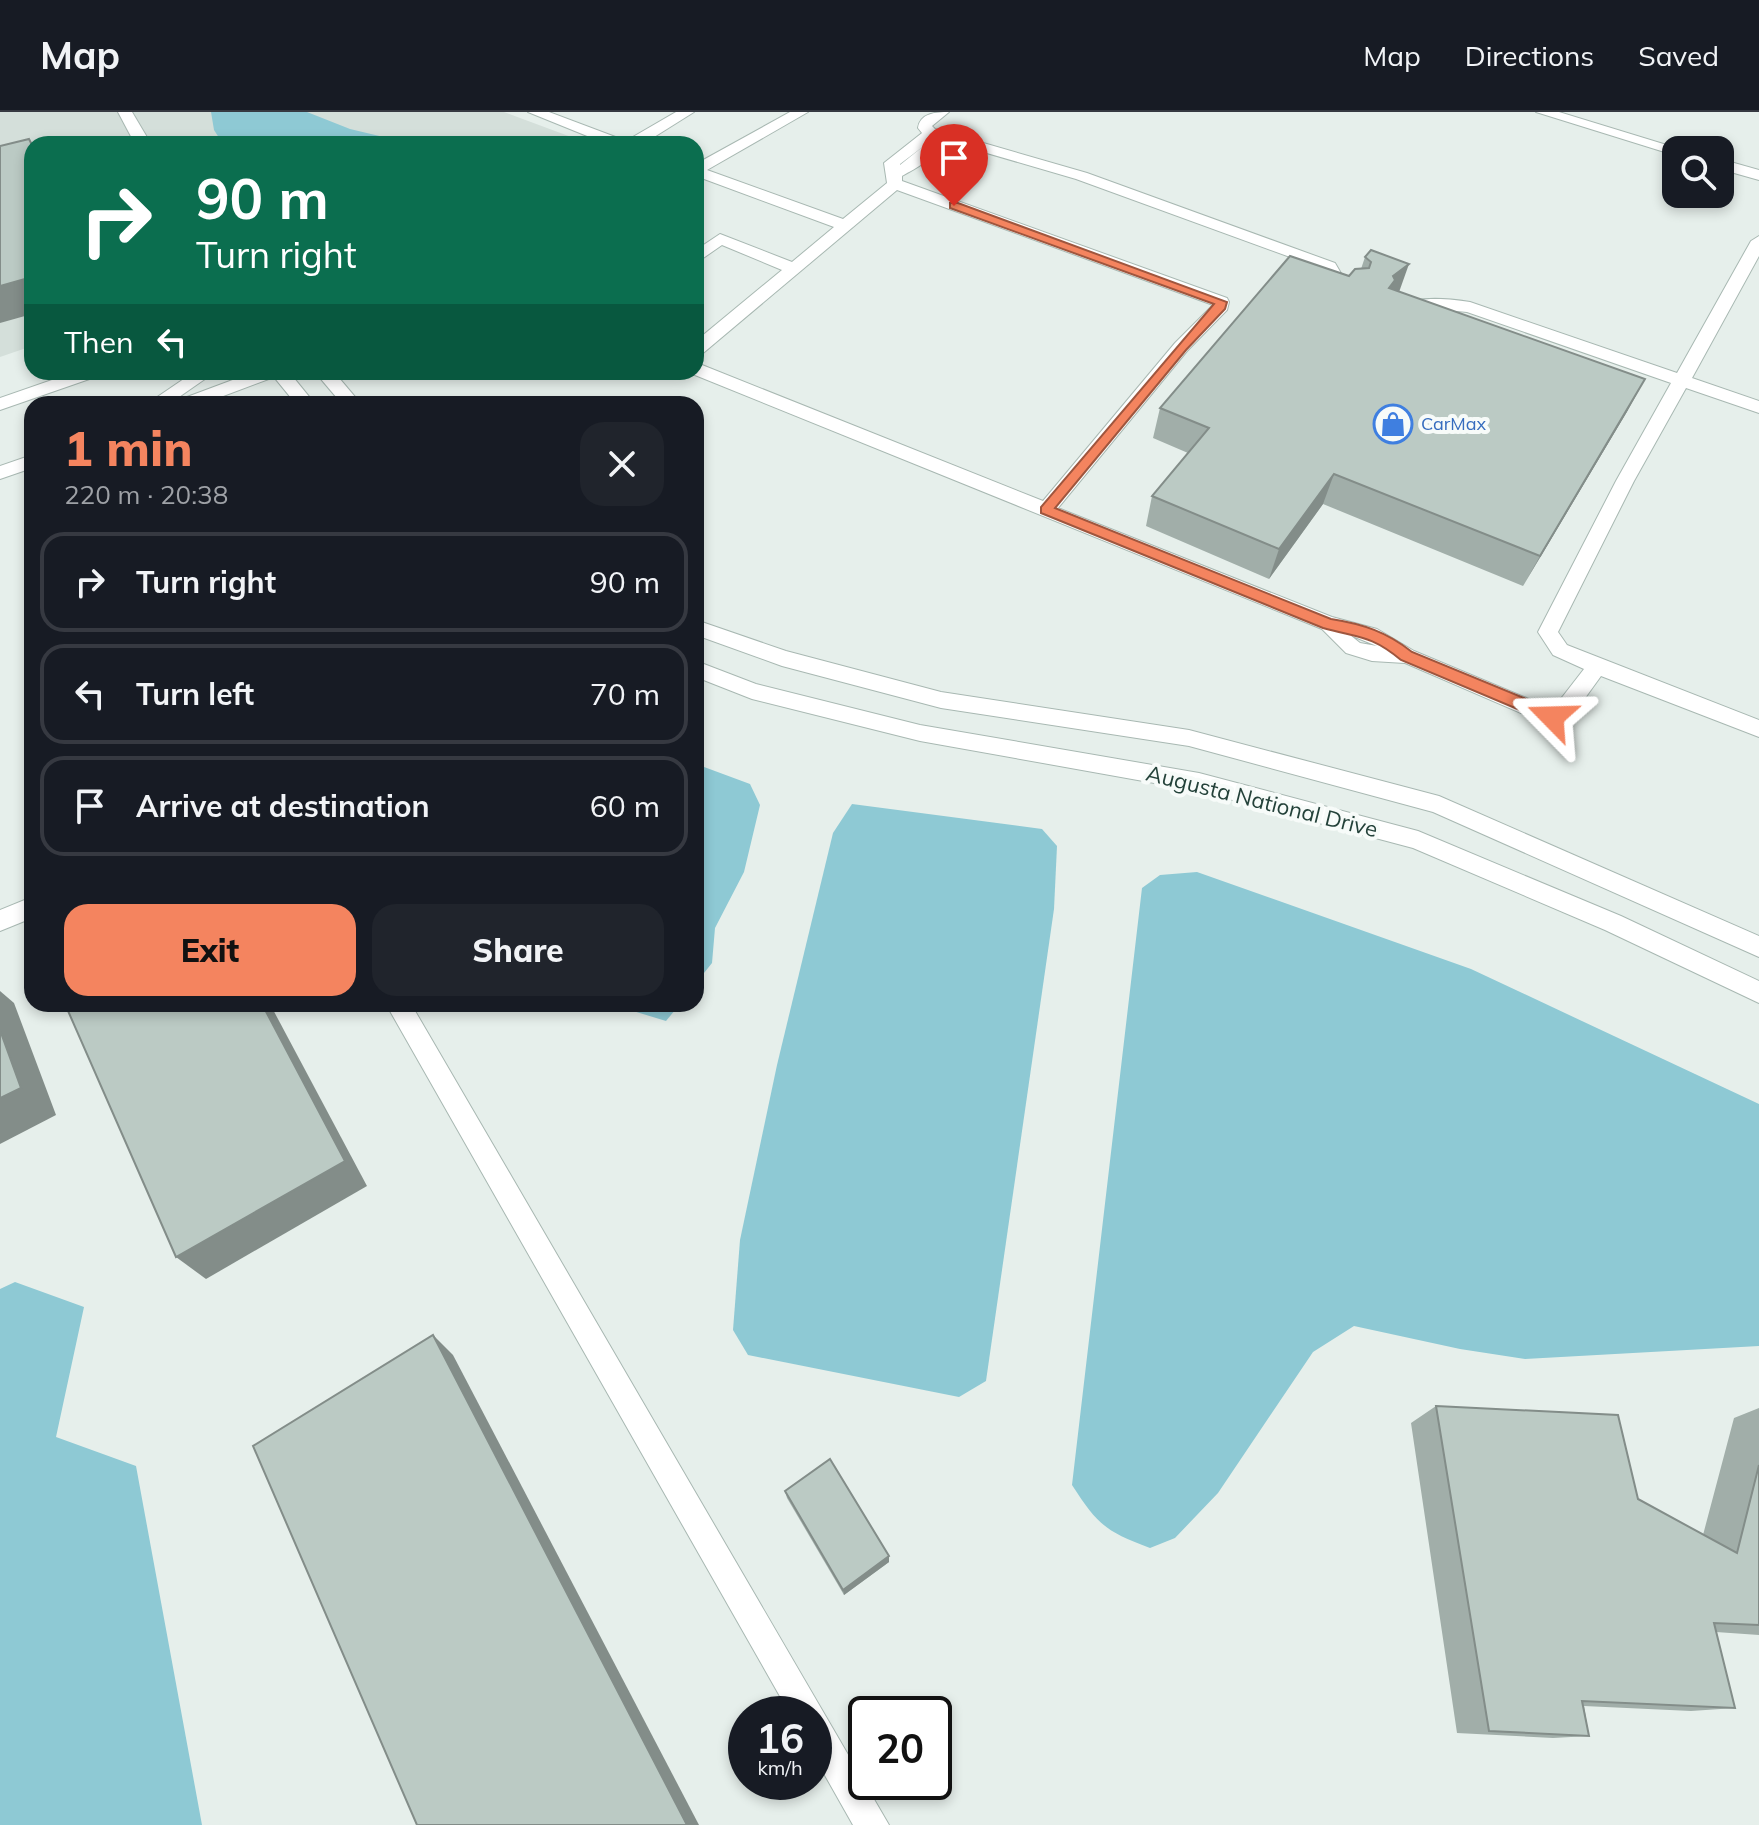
<!DOCTYPE html>
<html lang="en">
<head>
<meta charset="utf-8">
<style>
  body { margin:0; font-family:Mulish,sans-serif; background:#20242c; color:#f1f3f6; height:100vh; display:flex; flex-direction:column; font-size:30px; white-space:nowrap }
  * { box-sizing:border-box; margin:0 }
  p { font-size:26px; color:#9ea1a6 }
  .icon { flex:none; width:44px; height:44px; fill:none; stroke:currentColor; stroke-width:2; stroke-linecap:round; stroke-linejoin:round }
  .map { position:relative; flex:1; overflow:hidden }
  .panel { position:absolute; left:24px; top:284px; width:680px; height:616px; display:flex; flex-direction:column; background:#171b24; border-radius:24px; box-shadow:0 4px 12px #0003 }
  .panel>* { flex:none }
  .hud { position:absolute; left:24px; top:24px; width:680px; height:244px; border-radius:24px; box-shadow:0 4px 12px #0003; background:#0b6e4f; color:#fff; overflow:hidden }
  .fabs { position:absolute; left:1662px; top:24px; display:grid; gap:16px }
  .fabs a { display:grid; place-items:center; width:72px; height:72px; border-radius:16px; background:#171b24; box-shadow:0 4px 12px #0003; font-size:40px }
  .speed { position:absolute; left:728px; top:1584px; display:flex; gap:16px; font-size:40px; font-weight:700; text-align:center }
  .speed>* { display:grid; place-content:center; width:104px; height:104px; border-radius:50%; background:#171b24; box-shadow:0 4px 12px #0003; line-height:1 }
  .speed small { font-size:20px; font-weight:400 }
  .speed .limit { border:4px solid #111; border-radius:12px; background:#fff; color:#111 }
  .pin { position:absolute; display:grid; place-items:center; width:68px; height:68px; color:#fff; margin:-82px -34px; border-radius:50% 50% 50% 0; rotate:-45deg; box-shadow:0 0 8px #0007 }
  .pin .icon { rotate:45deg }
  .me { position:absolute; width:88px; margin:-44px; rotate:292deg; stroke-linejoin:round; filter:drop-shadow(0 0 6px #0008) }
  .turn { display:flex; align-items:center; gap:28px; height:168px; padding:0 40px; font-size:36px }
  .turn .icon { width:104px; height:104px; stroke-width:2.5 }
  .turn b { display:block; font-size:56px; line-height:68px }
  .then { display:flex; align-items:center; height:76px; padding:0 40px; background:#0003; gap:16px; font-size:30px }
  .round { display:grid; place-items:center; flex:none; width:84px; height:84px; border-radius:24px; background:#20242c }
  .summary { display:flex; align-items:center; justify-content:space-between; height:136px; padding:0 40px }
  h1 { font-size:48px; font-weight:800; line-height:60px; color:#f4845f }
  .cta { display:flex; gap:16px; margin-top:auto; padding:16px 40px }
  .cta a { flex:1; height:92px; border-radius:24px; background:#f4845f; color:#111; font-size:32px; font-weight:800; line-height:92px; text-align:center }
  .cta a+a { background:#20242c; color:#f1f3f6 }
  ul { padding:0; list-style:none }
  li { display:flex; align-items:center; gap:24px; height:100px; margin:0 16px 12px; padding:0 24px; border:4px solid #363941; border-radius:24px }
  li div { flex:1 }
  li b { display:block; font-size:30px }
  li em { font-style:normal }
  header { display:flex; align-items:center; gap:48px; box-sizing:border-box; height:112px; padding:0 40px; background:#171b24; border-bottom:2px solid #363941 }
  header strong { font-size:38px }
  nav { display:flex; gap:44px; margin-inline-start:auto; font-size:28px }
  .map>svg:first-child { display:block }
</style>
</head>
<body>
<header>
<strong>Map</strong>
<nav><a>Map</a><a>Directions</a><a>Saved</a></nav>
</header>
<div class="map">
<svg width="1759" height="1713" viewBox="0 0 1759 1713">
  <rect width="100%" height="100%" fill="#e6efeb"/>
  <path fill="#d4dfda" d="M0 0H504L590 32H32V234L0 245Z"/>
  <g fill="#8ec9d4">
    <path d="M211 0H307L350 17 413 32H223L214 18Z"/>
    <path d="M696 652 750 672 760 693 744 760 715 816 712 851 696 871Z"/>
    <path d="M852 692 1042 717 1057 734 1054 797 986 1269 959 1285 748 1243 733 1218 740 1128 777 953 833 721Z"/>
    <path d="M1197 760 1471 857 1759 992V1234L1525 1247 1460 1237 1354 1214 1313 1240 1218 1381 1175 1426 1150 1436C1105 1419 1098 1413 1072 1373L1142 776 1160 763Z"/>
    <path d="M610 892H680L666 909Z"/>
    <path d="M15 1170 84 1195 56 1325 136 1354 202 1713H0V1177Z"/>
  </g>
  <g fill="none" stroke-linecap="round" stroke-linejoin="round">
    <defs>
      <g id="minor">
        <path d="M118 0H132L151 32H135Z"/>
        <path d="M528 0H549L626 29 676 0H694L643 32H607Z"/>
        <path d="M790 0H808L707 58 843 107 887 71 884 51 922 21 918 16C920 1 936 0 949 0L932 14 935 17 1087 61 1335 151 1349 175 1358 182 1356 186C1337 189 1331 171 1323 157L1076 67 942 28C939 45 916 56 902 64V69L1227 186 1229 190 1227 198 1187 239 1058 396 1332 505 1377 517 1414 539 1553 597 1584 557 1553 543 1538 520 1616 369 1671 271 1467 200C1450 197 1410 205 1400 196 1414 183 1451 187 1470 190L1677 261 1751 129 1759 124V144L1692 266 1759 289V301L1686 276 1634 369 1558 520 1567 533 1759 608V625L1601 564 1567 611H1544L1405 551 1372 549 1346 541 1322 517 690 261 696 260V252L702 253 1043 389 1175 231 1213 193 897 78 702 242 696 243V229L782 158 722 133 696 151V138L720 122 792 150 834 115 696 64V52ZM925 33 900 53V52ZM1350 523 1377 534 1360 531Z"/>
        <path d="M1536 0H1559L1683 38H1676V44L1671 42Z"/>
        <path d="M1720 47 1759 58V68L1720 57Z"/>
        <path d="M75 260H101L98 264 0 298V286Z"/>
        <path d="M194 260H215L169 292H147Z"/>
        <path d="M254 260H289L315 292H296L274 265 202 292H176L179 288Z"/>
        <path d="M315 260H334L361 292H342Z"/>
        <path d="M32 343V356L0 367V354Z"/>
        <path d="M696 508 786 539 941 580 1189 618 1439 684 1759 824V845L1433 700 1189 634 941 596 782 554 696 523Z"/>
        <path d="M696 549 756 572 920 613 1199 661 1418 719 1621 804 1759 869V891L1605 818 1413 736 1199 679 920 629 752 587 696 565Z"/>
        <path d="M32 785V806L0 819V798Z"/>
        <path d="M386 892H411L889 1713H853L814 1644V1602H790Z"/>
      </g>
    </defs>
    <use href="#minor" stroke="#a8b8b2" stroke-width="2"/>
    <use href="#minor" fill="#fff" fill-rule="evenodd"/>
  </g>
  <g fill="#a1aea9">
    <path d="M1365 145 1399 180 1628 298 1523 474 1323 392 1269 467 1146 414 1152 384 1188 341 1153 326 1160 296 1361 157Z"/>
    <path d="M1436 1294 1638 1387 1703 1423 1734 1306 1759 1296V1523L1716 1520 1735 1596 1691 1599 1584 1594 1589 1624 1553 1626 1457 1621 1411 1311Z"/>
    <path d="M785 1379 889 1444V1450L844 1483 787 1386Z"/>
  </g>
  <g fill="#838d89">
    <path d="M1409 152 1398 183 1378 207 1393 164Z"/>
    <path d="M32 165V202L0 211V174Z"/>
    <path d="M1645 267 1628 298 1523 474 1540 444Z"/>
    <path d="M1334 362 1323 392 1269 467 1279 437Z"/>
    <path d="M0 879 14 891 56 1003 0 1032Z"/>
    <path d="M262 892H270L367 1074 206 1167 176 1145Z"/>
    <path d="M433 1223 453 1243 699 1713H687Z"/>
    <path d="M889 1444V1450L844 1483 843 1478Z"/>
  </g>
  <g fill="#bbcac4" stroke="#838d89" stroke-width="2">
    <path d="M29 27 32 33V165L0 174V34Z"/>
    <path d="M1371 138 1409 152 1393 164 1395 168 1389 176 1645 267 1540 444 1334 362 1279 437 1152 384 1209 316 1160 296 1290 144 1349 164 1355 157 1369 156 1371 150 1365 145Z"/>
    <path d="M65 892H262L345 1049 176 1145Z"/>
    <path d="M0 918 21 976 0 986Z"/>
    <path d="M433 1223 687 1713H417L253 1334Z"/>
    <path d="M1436 1294 1618 1303 1638 1387 1737 1441 1759 1353V1513L1714 1511 1735 1596 1582 1589 1589 1624 1489 1619Z"/>
    <path d="M830 1347 889 1444 843 1478 785 1379Z"/>
  </g>
  <path fill="#f4845f" stroke="#9f563e" stroke-width="2" d="M950 91H958L1227 190 1225 197 1186 238 1055 396 1331 507C1363 512 1387 520 1412 540L1558 600V609H1546L1401 548C1371 523 1359 526 1323 516L1041 401V395L1214 192 950 96Z"/>
  <defs>
    <symbol id="shop-ring" viewBox="-11 -11 22 22"><circle r="9.5" fill="#f7fbf9" stroke="#3f7fe0" stroke-width="1.5"/><path d="M-5-2.5h2.3a2.7 3.5 0 0 1 5.4 0H5L5.5 6h-11ZM-1.5-2.5h3a1.5 2.3 0 0 0-3 0Z" fill="#3f7fe0"/></symbol>
  </defs>
  <g fill-rule="evenodd">
    <use href="#shop-ring" x="1371" y="290" width="44" height="44"/>
  </g>
  <g text-anchor="middle" stroke-width="8" stroke-linejoin="round" paint-order="stroke">
    <g font-size="18" fill="#366cbe" stroke="#f7fbf9" text-anchor="start">
      <text x="1421" y="318">CarMax</text>
    </g>
    <g font-size="22" fill="#24423a" stroke="#f7fbf9">
      <text transform="translate(1262 689) rotate(14)" y="8">Augusta National Drive</text>
    </g>
  </g>
</svg>
<div class="fabs">
<a><svg class="icon" aria-label="search" viewBox="0 0 24 24"><circle cx="10" cy="10" r="6"/><path d="M15 15l6 6"/></svg></a>
</div>
<div class="speed"><div>16<small>km/h</small></div><div class="limit">20</div></div>
<div class="pin" style="left:954px;top:94px;background:#d93025"><svg class="icon" aria-label="arrive" viewBox="0 0 24 24"><path d="M6 21V4h12l-3 4 3 4H6"/></svg></div>
<svg class="me" style="left:1552px;top:605px" viewBox="-20 -20 40 40"><path d="M0-17L14 15 0 8-14 15z" fill="#f4845f" stroke="#fff" stroke-width="4"/></svg>
<div class="hud">
<div class="turn"><svg class="icon" aria-label="right" viewBox="0 0 24 24"><path d="M7 20v-9h11M14 6l5 5-5 5"/></svg><div><b>90 m</b>Turn right</div></div>
<div class="then">Then<svg class="icon" aria-label="left" viewBox="0 0 24 24"><path d="M17 20v-9H6M10 6l-5 5 5 5"/></svg></div>
</div>
<section class="panel">
<div class="summary"><div><h1>1 min</h1><p>220 m · 20:38</p></div><a class="round"><svg class="icon" aria-label="close" viewBox="0 0 24 24"><path d="M6 6l12 12M18 6L6 18"/></svg></a></div>
<ul>
<li><svg class="icon" aria-label="right" viewBox="0 0 24 24"><path d="M7 20v-9h11M14 6l5 5-5 5"/></svg><div><b>Turn right</b></div><em>90 m</em></li>
<li><svg class="icon" aria-label="left" viewBox="0 0 24 24"><path d="M17 20v-9H6M10 6l-5 5 5 5"/></svg><div><b>Turn left</b></div><em>70 m</em></li>
<li><svg class="icon" aria-label="arrive" viewBox="0 0 24 24"><path d="M6 21V4h12l-3 4 3 4H6"/></svg><div><b>Arrive at destination</b></div><em>60 m</em></li>
</ul>
<div class="cta"><a>Exit</a><a>Share</a></div>
</section>
</div>
</body>
</html>
